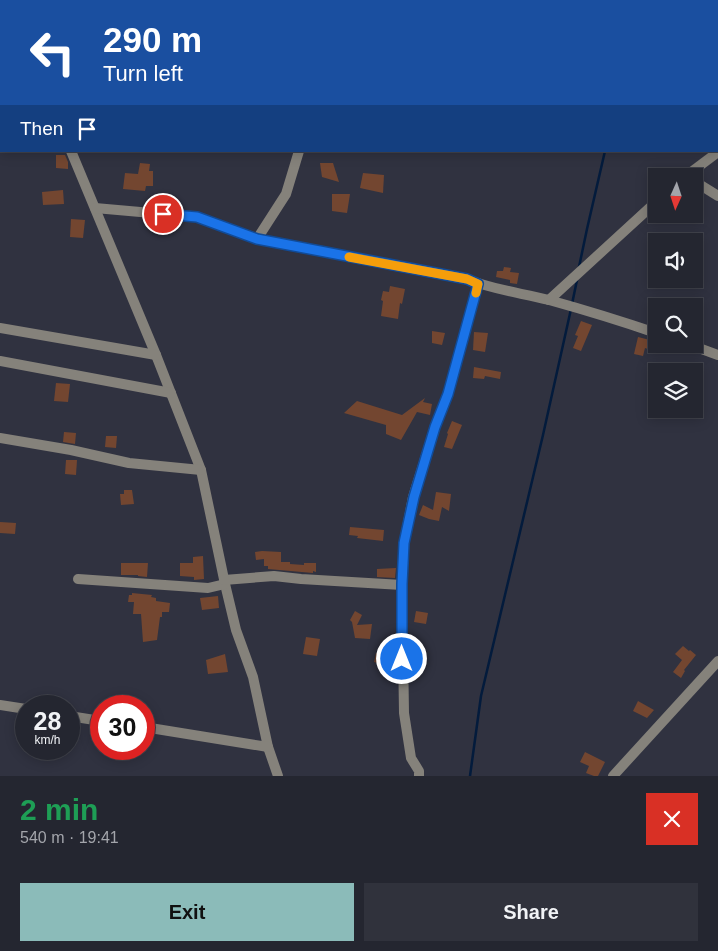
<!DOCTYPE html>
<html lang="en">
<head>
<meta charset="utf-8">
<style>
  body { margin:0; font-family:Arial,sans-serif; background:#30323c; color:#f1f3f6; height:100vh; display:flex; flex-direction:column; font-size:19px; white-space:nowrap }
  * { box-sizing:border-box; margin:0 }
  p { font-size:16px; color:#a3a5ab }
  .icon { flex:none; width:28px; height:28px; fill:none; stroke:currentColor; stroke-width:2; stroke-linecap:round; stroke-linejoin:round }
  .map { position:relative; height:776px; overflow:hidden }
  .sheet { display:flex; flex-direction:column; background:#242630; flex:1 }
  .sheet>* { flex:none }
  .guide { position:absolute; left:0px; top:0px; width:719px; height:152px; box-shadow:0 2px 12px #0003,0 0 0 1px #41434c; background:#1a4fa0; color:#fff; overflow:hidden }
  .needle { width:32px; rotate:183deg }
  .tools { position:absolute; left:648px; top:168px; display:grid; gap:10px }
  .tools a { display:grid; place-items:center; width:55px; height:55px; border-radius:0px; background:#242630; box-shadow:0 2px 12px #0003,0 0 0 1px #41434c; font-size:25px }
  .speed { position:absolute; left:15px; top:695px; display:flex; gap:10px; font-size:25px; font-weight:700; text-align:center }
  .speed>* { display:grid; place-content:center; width:65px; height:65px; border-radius:50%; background:#242630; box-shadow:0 2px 12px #0003,0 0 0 1px #41434c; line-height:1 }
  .speed small { font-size:12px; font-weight:400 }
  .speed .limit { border:8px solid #d22; background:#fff; color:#111 }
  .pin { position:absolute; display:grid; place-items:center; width:42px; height:42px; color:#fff; margin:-21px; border:2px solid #fff; border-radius:50%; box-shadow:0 1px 5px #0007 }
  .me { position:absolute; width:55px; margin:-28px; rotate:0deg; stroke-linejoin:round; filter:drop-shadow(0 0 4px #0008) }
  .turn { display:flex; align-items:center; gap:18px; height:105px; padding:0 20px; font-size:22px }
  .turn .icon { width:65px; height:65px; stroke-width:2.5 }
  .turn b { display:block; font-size:35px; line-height:42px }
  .then { display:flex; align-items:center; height:48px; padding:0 20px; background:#0003; gap:10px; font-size:19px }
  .round { display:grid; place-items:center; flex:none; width:52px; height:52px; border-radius:0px; background:#30323c }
  .summary { display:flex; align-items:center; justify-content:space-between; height:85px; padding:0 20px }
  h1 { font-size:30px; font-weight:700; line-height:38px; color:#1e9e55 }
  .button { display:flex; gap:10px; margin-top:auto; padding:10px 20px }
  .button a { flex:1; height:58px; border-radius:0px; background:#8bbbb9; color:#111; font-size:20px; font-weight:700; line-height:58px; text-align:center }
  .button a+a { background:#30323c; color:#f1f3f6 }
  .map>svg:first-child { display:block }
</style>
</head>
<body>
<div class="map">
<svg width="718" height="776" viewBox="0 0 718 776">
  <rect width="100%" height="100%" fill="#303240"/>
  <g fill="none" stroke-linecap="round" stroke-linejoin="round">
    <g stroke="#031b3c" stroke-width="2.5">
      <path d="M635 1V0"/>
      <path d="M579 267 587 229 605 151"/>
      <path d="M572 304 577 280"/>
      <path d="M470 776 481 696 543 435 571 309"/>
    </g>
  </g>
  <g fill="#734630">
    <path d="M56 155H65L68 162V169L56 168Z"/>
    <path d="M140 163 150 164 149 171H153V186H146L145 191 123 189 125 173 138 174Z"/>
    <path d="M320 163H333L339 182 322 177Z"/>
    <path d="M363 173 384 175 383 193 360 188Z"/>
    <path d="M63 190 64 204 43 205 42 192Z"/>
    <path d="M332 194H350L347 213 332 211Z"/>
    <path d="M71 219 85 220 83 238 70 237Z"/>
    <path d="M504 267 511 268 510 272 519 273 517 284 510 283V280L496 277 497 271H503Z"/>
    <path d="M390 286 405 289 402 304 400 303 398 319 381 316 383 301 381 300 383 291 389 292Z"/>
    <path d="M581 321 592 325 581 351 573 348 578 336 575 335Z"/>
    <path d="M432 331 445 333 442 345 432 343Z"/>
    <path d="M474 332 488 333 485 352 473 350Z"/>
    <path d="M638 337 650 340 648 349 645 348 643 356 634 354Z"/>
    <path d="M474 367 501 372 500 379 485 376 484 379 473 378Z"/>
    <path d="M56 383 70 384 68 402 54 401Z"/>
    <path d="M425 398 423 402 432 404 430 415 417 412 401 440 386 434V425L344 413 357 401 402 415Z"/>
    <path d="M452 421 462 425 452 449 444 447 448 434 447 433Z"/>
    <path d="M64 432 76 433 75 444 63 442Z"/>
    <path d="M106 436H117L116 448 105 447Z"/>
    <path d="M66 460H77L76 475 65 474Z"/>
    <path d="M124 490H132L134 504 121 505 120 494H124Z"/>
    <path d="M436 492 451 494 449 511 442 507 439 521 429 519 419 515 423 505 433 510Z"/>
    <path d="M0 522 16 523 15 534 0 533Z"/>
    <path d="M350 527 384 530 383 541 357 538 358 536 349 535Z"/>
    <path d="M262 551 281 552V562H290V564L304 565V563H316V572L313 571V573L268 569V566H264V559L256 560 255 552Z"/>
    <path d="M203 556 204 579 194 580V577L180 576V563H193V557Z"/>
    <path d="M121 563H148L147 577 138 576V575H121Z"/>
    <path d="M396 568 395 578 377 577V569Z"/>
    <path d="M132 593 152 595 151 597 156 598V601L170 603 169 612H162V617H160L157 640 143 642 141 614H133L134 602H128L129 595H132Z"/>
    <path d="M218 596 219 608 202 610 200 598Z"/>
    <path d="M355 611 362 615 357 625 372 624 370 639 355 638 352 622 350 620Z"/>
    <path d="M416 611 428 613 426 624 414 622Z"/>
    <path d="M306 637 320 639 317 656 303 654Z"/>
    <path d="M683 646 689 651 690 650 696 655 684 670 685 671 681 678 673 672 682 660 675 654Z"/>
    <path d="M380 649 391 652 387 666 374 662 376 653 378 654Z"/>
    <path d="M225 654 228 672 208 674 206 660Z"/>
    <path d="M638 701 654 710 647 718 633 711Z"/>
    <path d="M585 752 605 762 598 776H594L586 773 589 766 580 762Z"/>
  </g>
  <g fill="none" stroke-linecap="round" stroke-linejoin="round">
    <g stroke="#85827b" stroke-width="10">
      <path d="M11 0V1"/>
      <path d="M349 1 350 0"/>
      <path d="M0 97H1"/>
      <path d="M71 151 156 355 201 470 225 584 236 630 253 677 268 747 278 776"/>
      <path d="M686 176 718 152"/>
      <path d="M694 181 718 196"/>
      <path d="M95 208 197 217 257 239 467 279C493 290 522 293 549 300 585 310 621 321 656 333"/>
      <path d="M257 239 286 194 299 151"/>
      <path d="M549 300 656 202"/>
      <path d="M0 328 156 355"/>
      <path d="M688 344 718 355"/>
      <path d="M0 361 171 393"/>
      <path d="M0 438 71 450 129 463 201 470"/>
      <path d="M78 579 208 588 225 584"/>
      <path d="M224 580 274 576 301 579 402 585"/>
      <path d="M0 705 26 709"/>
      <path d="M69 716 101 721"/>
      <path d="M144 727 268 747"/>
      <path d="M419 776V771L411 758 404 713 402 585 404 543 413 497 435 427 448 394 478 284"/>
    </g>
    <path stroke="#85827b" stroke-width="10" d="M613 776 718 661"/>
  </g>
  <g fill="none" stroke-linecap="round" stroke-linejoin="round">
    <defs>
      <path id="route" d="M163 214 197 217 257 239 467 279 478 284 448 394 435 427 414 497 404 543 402 584V659"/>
    </defs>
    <use href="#route" stroke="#114b97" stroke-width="12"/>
    <use href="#route" stroke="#1a73e8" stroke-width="9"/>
    <path stroke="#f59e0b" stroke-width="9" d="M349 257 467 279 478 284 476 293"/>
  </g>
</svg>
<div class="tools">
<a><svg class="needle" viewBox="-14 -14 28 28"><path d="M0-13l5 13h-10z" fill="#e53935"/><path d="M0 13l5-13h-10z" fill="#a3a5ab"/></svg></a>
<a><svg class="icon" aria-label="sound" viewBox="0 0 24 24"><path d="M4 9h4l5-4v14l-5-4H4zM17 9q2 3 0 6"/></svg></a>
<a><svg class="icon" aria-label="search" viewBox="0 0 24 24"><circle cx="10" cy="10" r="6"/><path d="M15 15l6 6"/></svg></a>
<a><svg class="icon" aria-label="layers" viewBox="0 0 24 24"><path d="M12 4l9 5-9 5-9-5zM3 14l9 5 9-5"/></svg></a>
</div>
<div class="speed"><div>28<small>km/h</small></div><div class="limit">30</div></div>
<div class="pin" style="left:163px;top:214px;background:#d93025"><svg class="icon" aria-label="arrive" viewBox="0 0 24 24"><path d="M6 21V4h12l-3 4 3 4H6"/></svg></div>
<svg class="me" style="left:402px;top:659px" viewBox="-20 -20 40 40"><circle r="17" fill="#1a73e8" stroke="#fff" stroke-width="3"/><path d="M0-11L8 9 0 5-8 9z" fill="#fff"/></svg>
<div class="guide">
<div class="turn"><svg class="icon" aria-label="left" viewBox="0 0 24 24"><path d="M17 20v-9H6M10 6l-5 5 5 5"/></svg><div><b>290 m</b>Turn left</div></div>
<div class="then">Then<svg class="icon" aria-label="arrive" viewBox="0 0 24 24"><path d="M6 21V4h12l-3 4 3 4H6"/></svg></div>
</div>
</div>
<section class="sheet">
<div class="summary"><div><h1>2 min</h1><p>540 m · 19:41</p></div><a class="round" style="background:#d93025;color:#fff"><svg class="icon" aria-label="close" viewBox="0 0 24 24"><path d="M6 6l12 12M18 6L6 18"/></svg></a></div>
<div class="button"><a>Exit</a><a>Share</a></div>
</section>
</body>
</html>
